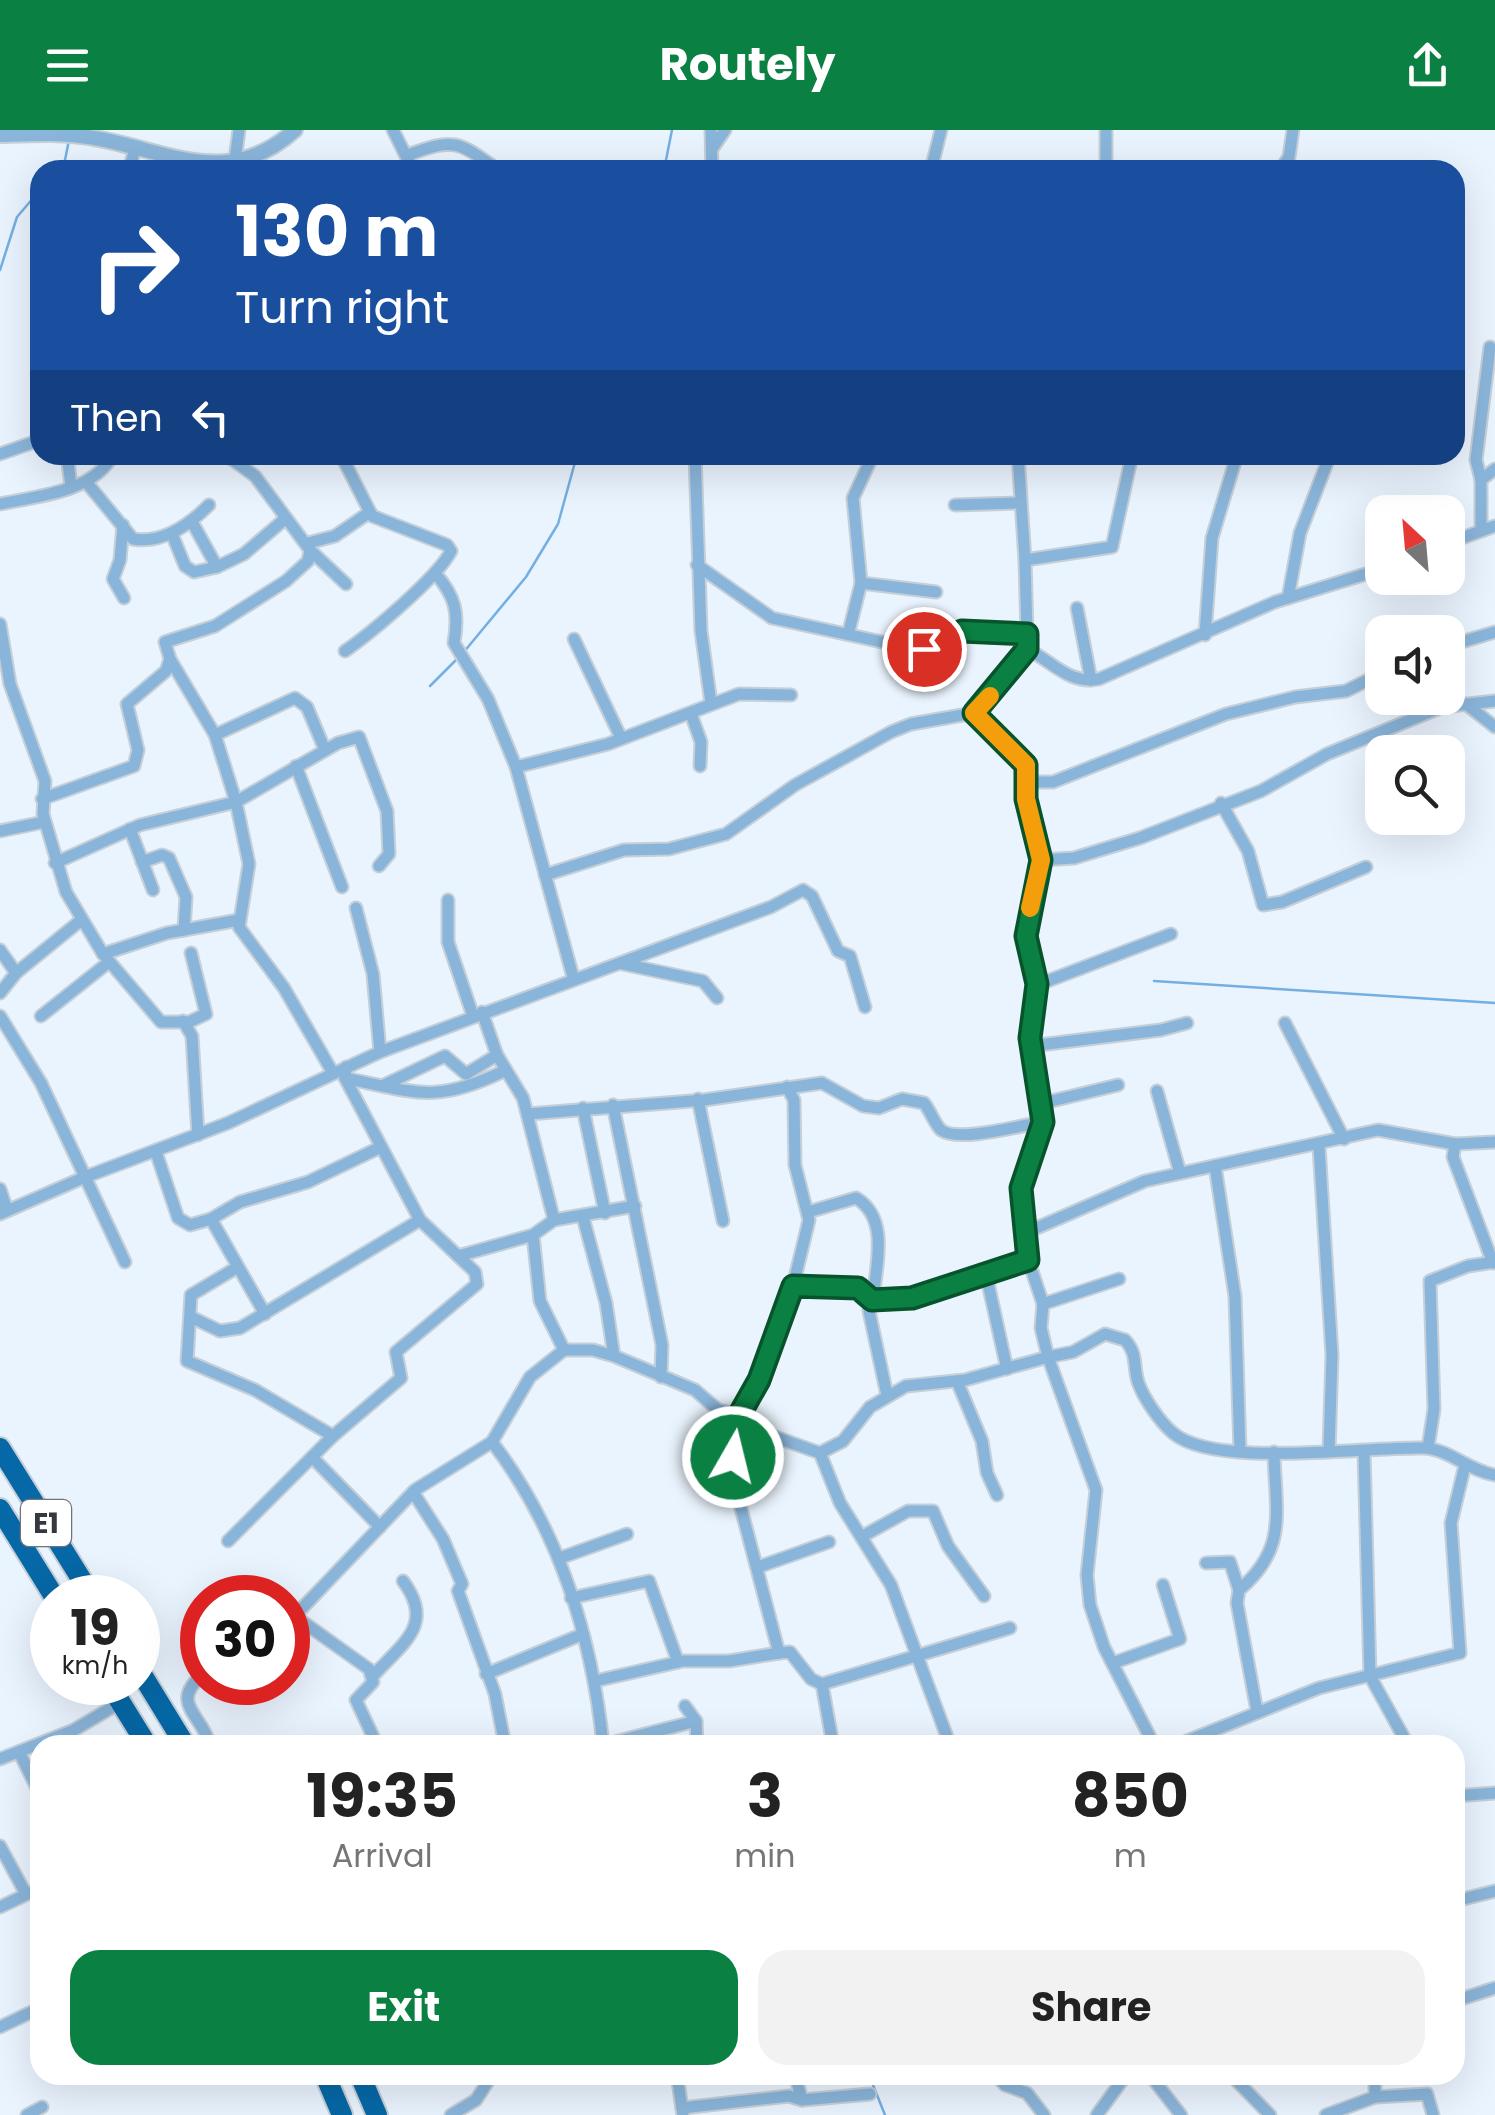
<!DOCTYPE html>
<html lang="en">
<head>
<meta charset="utf-8">
<style>
  body { margin:0; font-family:Poppins,sans-serif; background:#f2f2f2; color:#222; height:100vh; display:flex; flex-direction:column; font-size:38px; white-space:nowrap }
  * { box-sizing:border-box; margin:0 }
  p { font-size:32px; color:#767676 }
  .icon { flex:none; width:55px; height:55px; fill:none; stroke:currentColor; stroke-width:2; stroke-linecap:round; stroke-linejoin:round }
  .map { position:relative; flex:1; overflow:hidden }
  .sheet { position:absolute; left:30px; top:1605px; width:1435px; height:350px; display:flex; flex-direction:column; background:#fff; border-radius:30px; box-shadow:0 10px 40px #0002 }
  .sheet>* { flex:none }
  .top-card { position:absolute; left:30px; top:30px; width:1435px; height:305px; border-radius:30px; box-shadow:0 10px 40px #0002; background:#1a4fa0; color:#fff; overflow:hidden }
  .needle { width:65px; rotate:334deg }
  .fabs { position:absolute; left:1365px; top:365px; display:grid; gap:20px }
  .fabs a { display:grid; place-items:center; width:100px; height:100px; border-radius:20px; background:#fff; box-shadow:0 10px 40px #0002; font-size:50px }
  .speed { position:absolute; left:30px; top:1445px; display:flex; gap:20px; font-size:50px; font-weight:700; text-align:center }
  .speed>* { display:grid; place-content:center; width:130px; height:130px; border-radius:50%; background:#fff; box-shadow:0 10px 40px #0002; line-height:1 }
  .speed small { font-size:25px; font-weight:400 }
  .speed .limit { border:15px solid #d22; background:#fff; color:#111 }
  .pin { position:absolute; display:grid; place-items:center; width:85px; height:85px; color:#fff; margin:-42px; border:5px solid #fff; border-radius:50%; box-shadow:0 2px 10px #0007 }
  .me { position:absolute; width:110px; margin:-55px; rotate:8deg; stroke-linejoin:round; filter:drop-shadow(0 0 8px #0008) }
  .turn { display:flex; align-items:center; gap:35px; height:210px; padding:0 40px; font-size:45px }
  .turn .icon { width:130px; height:130px; stroke-width:2.5 }
  .turn b { display:block; font-size:70px; line-height:85px }
  .then { display:flex; align-items:center; height:95px; padding:0 40px; background:#0003; gap:20px; font-size:38px }
  .eta { display:flex; justify-content:space-evenly; align-items:center; height:170px; text-align:center }
  .eta b { font-size:60px; font-weight:700; line-height:70px }
  .cta { display:flex; gap:20px; margin-top:auto; padding:20px 40px }
  .cta a { flex:1; height:115px; border-radius:30px; background:#0b8043; color:#fff; font-size:40px; font-weight:700; line-height:115px; text-align:center }
  .cta a+a { background:#f2f2f2; color:#222 }
  header { display:flex; justify-content:space-between; align-items:center; height:130px; padding:0 40px; background:#0b8043; color:#fff; font-size:45px; font-weight:700 }
  .map>svg:first-child { display:block }
</style>
</head>
<body>
<header><svg class="icon" aria-label="menu" viewBox="0 0 24 24"><path d="M4 6h16M4 12h16M4 18h16"/></svg>Routely<svg class="icon" aria-label="share" viewBox="0 0 24 24"><path d="M12 15V3M7 8l5-5 5 5M5 13v7h14v-7"/></svg></header>
<div class="map">
<svg width="1495" height="1985" viewBox="0 0 1495 1985">
  <rect width="100%" height="100%" fill="#eaf4fe"/>
  <g fill="none" stroke-linecap="round" stroke-linejoin="round">
    <g stroke="#74afe3" stroke-width="2.5">
      <path d="M57 40 65 30 69 10"/>
      <path d="M664 40 672 0"/>
      <path d="M0 140 17 87 40 60"/>
      <path d="M463 523 526 447 558 394 577 325"/>
      <path d="M430 556 457 529"/>
      <path d="M1154 851 1495 873"/>
      <path d="M869 1945 885 1985"/>
    </g>
    <defs>
      <g id="minor">
        <path d="M393 0 413 40"/>
        <path d="M711 0 712 40"/>
        <path d="M712 19 725 0"/>
        <path d="M408 25C455 7 459 12 498 40"/>
        <path d="M235 30 239 0"/>
        <path d="M129 40 135 19"/>
        <path d="M931 40 941 0"/>
        <path d="M1029 40H1036"/>
        <path d="M1106 40V0"/>
        <path d="M1280 40 1289 27 1293 0"/>
        <path d="M0 324 40 310"/>
        <path d="M67 325 71 356"/>
        <path d="M226 325 255 346 310 420 346 454"/>
        <path d="M341 325 372 386 447 415 451 421C438 447 371 503 345 521"/>
        <path d="M695 325 701 501 711 573"/>
        <path d="M1018 325 1025 430 1112 417 1132 325"/>
        <path d="M1481 350 1476 330 1490 217"/>
        <path d="M87 353 133 409C163 414 189 395 209 375"/>
        <path d="M0 374C39 366 93 362 113 325"/>
        <path d="M955 375 1018 373"/>
        <path d="M192 392 217 437 244 424 286 388"/>
        <path d="M123 395 120 430 113 449 124 468"/>
        <path d="M1481 398V350L1495 339"/>
        <path d="M172 404 185 436 194 442 217 437"/>
        <path d="M308 413 335 406 370 382"/>
        <path d="M1448 413 1495 396"/>
        <path d="M697 435 772 488 905 517 924 519 961 501 1027 504 1025 430"/>
        <path d="M435 443C456 467 459 483 454 513L488 569 516 637 573 847"/>
        <path d="M861 453 936 462"/>
        <path d="M1288 468 1300 403 1330 325"/>
        <path d="M1077 478 1091 550"/>
        <path d="M0 494 10 554 45 651 43 684 66 762 103 824 161 892H189L206 884 191 823"/>
        <path d="M849 501 861 453 853 368 873 325"/>
        <path d="M1205 505 1212 408 1237 325"/>
        <path d="M574 509 621 608"/>
        <path d="M1448 516 1495 502"/>
        <path d="M1027 519C1052 531 1069 555 1099 549L1275 472 1382 439"/>
        <path d="M1466 574 1495 597"/>
        <path d="M974 583 1026 635V669L1041 730 1026 806 1037 855 1029 908 1043 992 1025 1040 1020 1072 1025 1120 1043 1174 1041 1198 1048 1227 1073 1222 1105 1204 1125 1210C1138 1224 1133 1236 1138 1252 1144 1269 1160 1292 1173 1303 1215 1339 1367 1316 1424 1318 1449 1319 1469 1341 1495 1345"/>
        <path d="M691 584 701 612 700 636"/>
        <path d="M215 605 295 568 307 577 325 620"/>
        <path d="M296 636 342 757"/>
        <path d="M516 637 608 614 739 564 791 565"/>
        <path d="M1027 652H1053L1226 584 1295 567 1346 561 1382 543"/>
        <path d="M42 669 134 636 138 620 127 574 166 541 170 529"/>
        <path d="M1221 673 1248 721 1263 775 1282 772 1366 737"/>
        <path d="M130 699 153 760"/>
        <path d="M0 701 44 692"/>
        <path d="M1041 730 1074 728 1140 708 1261 661 1327 624 1442 577 1495 571"/>
        <path d="M142 732 162 725 169 728 186 767 184 800"/>
        <path d="M55 733 140 695 236 672 215 605 170 529 165 512 215 496 286 451 308 431 310 420"/>
        <path d="M545 745 624 720 669 719 726 704 795 655 891 602 911 594 974 583 1027 519V504"/>
        <path d="M448 770V812L473 886"/>
        <path d="M356 778 373 844 380 922"/>
        <path d="M0 820 16 843"/>
        <path d="M103 824 167 803 239 790"/>
        <path d="M623 834 703 851 717 868"/>
        <path d="M1037 855 1171 804"/>
        <path d="M0 863 16 843 80 791"/>
        <path d="M482 882 497 925 523 968 554 1090"/>
        <path d="M0 886 41 953 125 1132"/>
        <path d="M41 886 109 832"/>
        <path d="M183 891 192 906 198 1005"/>
        <path d="M1285 893 1344 1009"/>
        <path d="M1031 916 1161 900 1187 893"/>
        <path d="M333 943 284 858 239 797 249 734 236 672 338 613 359 607 387 681 389 724 379 736"/>
        <path d="M345 948C417 963 437 974 506 940"/>
        <path d="M382 956 445 926 466 944 497 925"/>
        <path d="M787 957 794 970 795 1035 809 1090 793 1156 759 1250 737 1284 732 1305 737 1363 779 1523 790 1522 811 1549 822 1554 1010 1498"/>
        <path d="M1157 961 1180 1043"/>
        <path d="M698 969 723 1091"/>
        <path d="M1039 974 1118 955"/>
        <path d="M613 975 662 1215 661 1247"/>
        <path d="M583 978 605 1083"/>
        <path d="M528 984 704 970 822 953 863 976 879 978 902 969 924 973C930 980 935 995 941 1000 958 1013 1023 995 1043 992"/>
        <path d="M1455 1014 1453 1027 1493 1133"/>
        <path d="M1319 1016 1332 1225 1329 1321"/>
        <path d="M156 1022 178 1088 190 1095 211 1089 265 1184"/>
        <path d="M1215 1036 1235 1166 1240 1321"/>
        <path d="M0 1059 7 1080"/>
        <path d="M808 1082 856 1068C890 1088 876 1136 873 1169"/>
        <path d="M0 1084 85 1047 228 993 380 922 771 777 803 760 812 766 838 821 850 826 865 877"/>
        <path d="M583 1087 606 1173 614 1226"/>
        <path d="M211 1089 240 1072 308 1052 381 1017"/>
        <path d="M1025 1103 1145 1051 1378 1000 1455 1014 1495 1012"/>
        <path d="M533 1105 540 1171 564 1220"/>
        <path d="M458 1126 533 1105 554 1090 635 1076"/>
        <path d="M236 1138 191 1165 187 1231 255 1260 333 1306 401 1248 396 1222 477 1154 475 1142 420 1090 345 948 346 937"/>
        <path d="M986 1144 1007 1239"/>
        <path d="M793 1156 858 1158 872 1170 912 1169 1028 1131"/>
        <path d="M872 1170 869 1181 887 1265"/>
        <path d="M1043 1174 1119 1149"/>
        <path d="M193 1188 220 1201 240 1198 420 1090"/>
        <path d="M957 1251 982 1311 987 1343 997 1365"/>
        <path d="M492 1312C559 1399 592 1507 603 1615L696 1591 685 1576"/>
        <path d="M1428 1318 1434 1279 1430 1151 1468 1136 1495 1132"/>
        <path d="M1364 1321 1370 1546 1408 1615"/>
        <path d="M820 1323 840 1373 891 1455 950 1615"/>
        <path d="M312 1327 333 1306"/>
        <path d="M413 1362 443 1409 462 1454 458 1461 495 1564 505 1615"/>
        <path d="M863 1406 908 1381H933L948 1416 984 1466"/>
        <path d="M228 1411 312 1327 380 1397"/>
        <path d="M560 1428 627 1404"/>
        <path d="M1206 1433 1230 1432 1239 1460 1237 1473 1257 1581"/>
        <path d="M758 1437 829 1412"/>
        <path d="M1239 1460C1289 1418 1275 1381 1274 1322"/>
        <path d="M571 1468 649 1451 678 1532"/>
        <path d="M296 1487 369 1539 373 1552 356 1570 377 1615"/>
        <path d="M288 1493 415 1360 492 1312 530 1247 564 1220H593L614 1226 695 1260 718 1280 737 1284 767 1304 820 1323 843 1311 870 1277 906 1256 965 1250 1048 1227 1096 1360 1087 1445 1090 1475 1104 1517 1154 1615"/>
        <path d="M1113 1533 1180 1509 1163 1455"/>
        <path d="M486 1544 583 1504"/>
        <path d="M202 1545C169 1574 202 1584 210 1615"/>
        <path d="M373 1546C404 1512 435 1494 403 1451"/>
        <path d="M595 1551 683 1531H729L779 1523"/>
        <path d="M822 1554 833 1615"/>
        <path d="M696 1591 697 1615"/>
        <path d="M1177 1615 1319 1558 1460 1523 1451 1393 1465 1335"/>
        <path d="M19 1622 37 1658"/>
        <path d="M0 1629 74 1600 121 1572"/>
        <path d="M1455 1666 1495 1663"/>
        <path d="M0 1716 26 1764"/>
        <path d="M1455 1771 1495 1761"/>
        <path d="M0 1777 40 1758"/>
        <path d="M1455 1871 1495 1858"/>
        <path d="M0 1897 40 1878"/>
        <path d="M677 1945 683 1985"/>
        <path d="M795 1945 802 1970"/>
        <path d="M996 1945 1005 1955 1027 1963 1044 1985"/>
        <path d="M1150 1945 1181 1985"/>
        <path d="M1231 1945 1270 1985"/>
        <path d="M1375 1967 1427 1964 1433 1985"/>
        <path d="M682 1978 789 1966 802 1970 870 1964"/>
        <path d="M27 1985 42 1977"/>
        <path d="M451 1985 476 1970 492 1945"/>
        <path d="M1097 1985 1126 1945"/>
        <path d="M1326 1985 1375 1967V1945"/>
      </g>
      <path id="tertiary" d="M0 5C31 4 63 2 94 8 168 20 226 61 295 0"/>
      <g id="motorway">
        <path d="M0 1318 93 1468"/>
        <path d="M0 1379 55 1468"/>
        <path d="M138 1538 185 1615"/>
        <path d="M108 1552 147 1615"/>
        <path d="M325 1945 342 1985"/>
        <path d="M360 1945 377 1985"/>
      </g>
    </defs>
    <use href="#minor" stroke="#c5cfd8" stroke-width="15"/>
    <use href="#tertiary" stroke="#c5cfd8" stroke-width="18"/>
    <use href="#motorway" stroke="#c5cfd8" stroke-width="24"/>
    <use href="#minor" stroke="#8ab5da" stroke-width="11"/>
    <use href="#tertiary" stroke="#8ab5da" stroke-width="14"/>
    <use href="#motorway" stroke="#0668a6" stroke-width="20"/>
  </g>
  <g fill="none" stroke-linecap="round" stroke-linejoin="round">
    <defs>
      <path id="route" d="M733 1327 732 1298 759 1250 793 1156 858 1158 872 1170 912 1168 1028 1130 1021 1058 1043 992 1030 908 1037 854 1026 806 1041 730 1026 669V635L974 583 1027 519V504L962 501 924 519"/>
    </defs>
    <use href="#route" stroke="#07532c" stroke-width="25"/>
    <use href="#route" stroke="#0b8043" stroke-width="18"/>
    <path stroke="#f59e0b" stroke-width="18" d="M990 566 974 583 1026 635V669L1041 730 1030 778"/>
  </g>
  <g text-anchor="middle" stroke-width="10" stroke-linejoin="round" paint-order="stroke">
    <rect fill="#fff" stroke="#707479" stroke-width="2.5" x="21" y="1370" width="50" height="46" rx="8"/>
    <g font-size="28" font-weight="bold" fill="#33393f">
      <text x="46" y="1403">E1</text>
    </g>
  </g>
</svg>
<div class="fabs">
<a><svg class="needle" viewBox="-14 -14 28 28"><path d="M0-13l5 13h-10z" fill="#e53935"/><path d="M0 13l5-13h-10z" fill="#767676"/></svg></a>
<a><svg class="icon" aria-label="sound" viewBox="0 0 24 24"><path d="M4 9h4l5-4v14l-5-4H4zM17 9q2 3 0 6"/></svg></a>
<a><svg class="icon" aria-label="search" viewBox="0 0 24 24"><circle cx="10" cy="10" r="6"/><path d="M15 15l6 6"/></svg></a>
</div>
<div class="speed"><div>19<small>km/h</small></div><div class="limit">30</div></div>
<div class="pin" style="left:924px;top:519px;background:#d93025"><svg class="icon" aria-label="arrive" viewBox="0 0 24 24"><path d="M6 21V4h12l-3 4 3 4H6"/></svg></div>
<svg class="me" style="left:733px;top:1327px" viewBox="-20 -20 40 40"><circle r="17" fill="#0b8043" stroke="#fff" stroke-width="3"/><path d="M0-11L8 9 0 5-8 9z" fill="#fff"/></svg>
<div class="top-card">
<div class="turn"><svg class="icon" aria-label="right" viewBox="0 0 24 24"><path d="M7 20v-9h11M14 6l5 5-5 5"/></svg><div><b>130 m</b>Turn right</div></div>
<div class="then">Then<svg class="icon" aria-label="left" viewBox="0 0 24 24"><path d="M17 20v-9H6M10 6l-5 5 5 5"/></svg></div>
</div>
<section class="sheet">
<div class="eta">
<div><b>19:35</b><p>Arrival</p></div>
<div><b>3</b><p>min</p></div>
<div><b>850</b><p>m</p></div>
</div>
<div class="cta"><a>Exit</a><a>Share</a></div>
</section>
</div>
</body>
</html>
